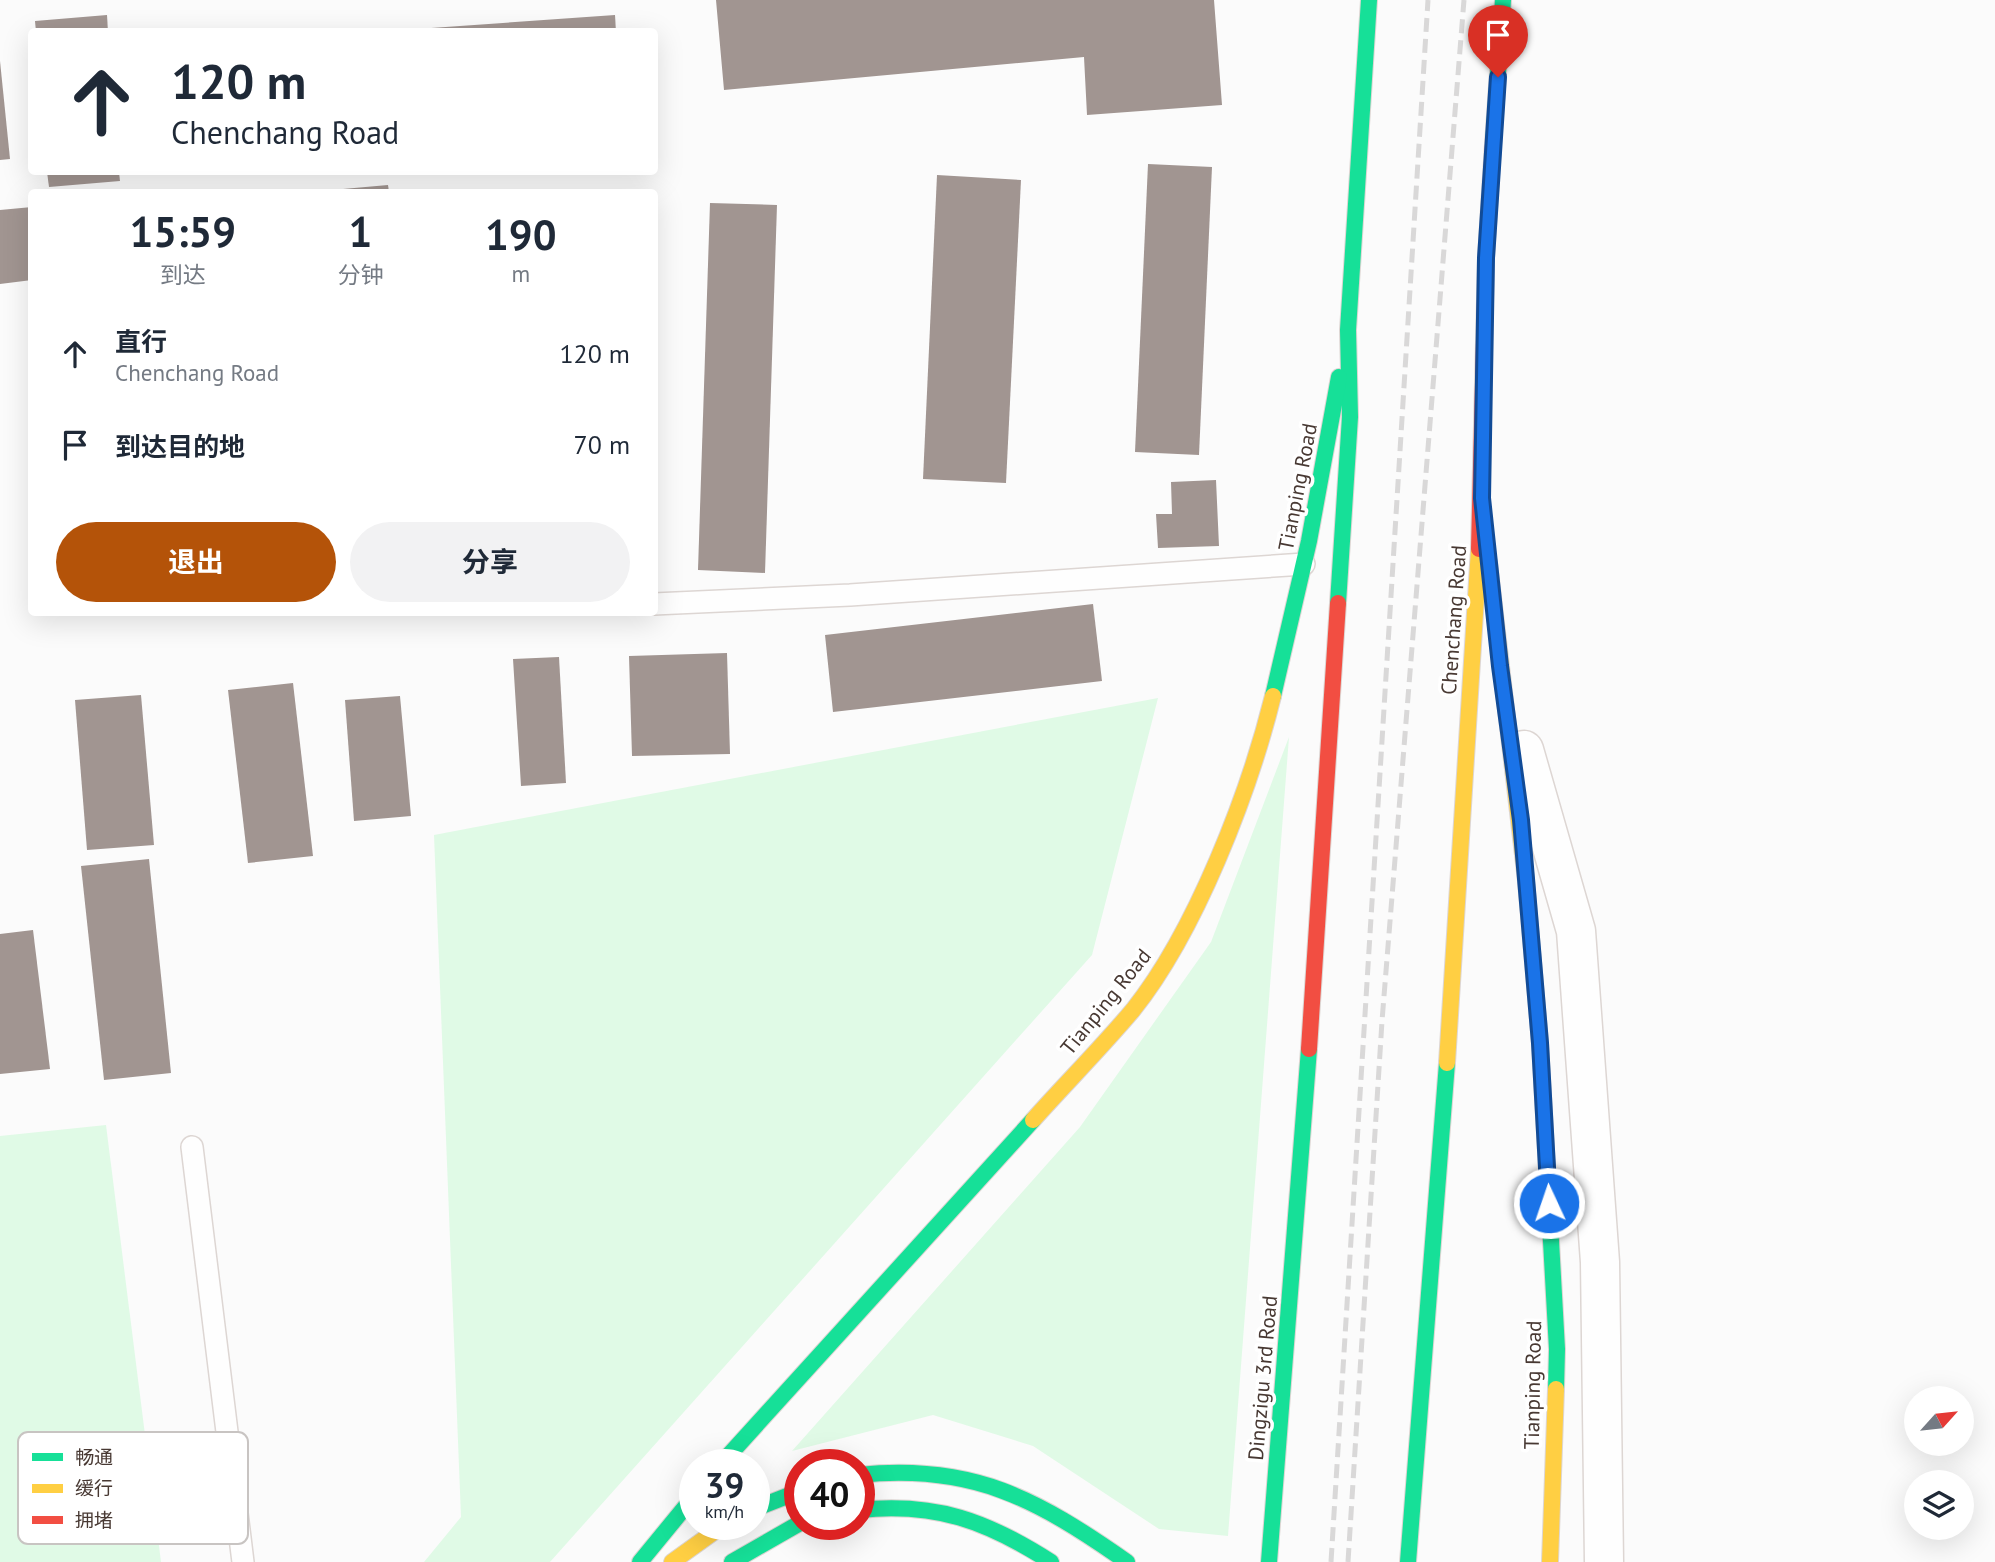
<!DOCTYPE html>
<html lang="zh">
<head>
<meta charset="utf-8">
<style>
  body { margin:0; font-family:"PT Sans","Noto Sans SC",sans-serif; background:#f2f2f3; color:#1f2937; height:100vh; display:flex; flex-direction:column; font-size:26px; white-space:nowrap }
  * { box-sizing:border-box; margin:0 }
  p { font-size:23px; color:#747a83 }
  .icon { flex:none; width:38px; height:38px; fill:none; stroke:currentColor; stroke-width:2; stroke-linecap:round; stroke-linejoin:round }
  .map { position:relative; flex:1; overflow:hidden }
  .panel { position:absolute; left:28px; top:189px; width:630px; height:427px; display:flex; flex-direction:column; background:#fff; border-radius:7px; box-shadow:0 7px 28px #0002 }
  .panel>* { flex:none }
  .banner { position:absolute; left:28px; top:28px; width:630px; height:147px; border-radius:7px; box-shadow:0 7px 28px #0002; background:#fff; color:#1f2937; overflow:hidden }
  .needle { width:46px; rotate:63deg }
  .buttons { position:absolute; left:1904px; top:1386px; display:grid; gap:14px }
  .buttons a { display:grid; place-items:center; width:70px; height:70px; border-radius:50%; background:#fff; box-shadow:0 7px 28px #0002; font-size:35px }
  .speed { position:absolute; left:679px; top:1449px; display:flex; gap:14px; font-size:35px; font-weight:700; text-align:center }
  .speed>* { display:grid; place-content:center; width:91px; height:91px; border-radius:50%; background:#fff; box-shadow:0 7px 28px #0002; line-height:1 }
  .speed small { font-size:18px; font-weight:400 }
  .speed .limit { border:10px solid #d22; background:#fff; color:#111 }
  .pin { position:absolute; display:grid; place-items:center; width:60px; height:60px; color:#fff; margin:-72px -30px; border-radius:50% 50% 50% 0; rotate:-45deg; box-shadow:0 0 7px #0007 }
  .pin .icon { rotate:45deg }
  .me { position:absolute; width:77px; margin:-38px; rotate:357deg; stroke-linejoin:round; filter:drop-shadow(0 0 5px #0008) }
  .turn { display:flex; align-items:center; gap:24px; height:147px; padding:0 28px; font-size:32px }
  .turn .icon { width:91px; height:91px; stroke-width:2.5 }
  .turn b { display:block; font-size:49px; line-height:60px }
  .eta { display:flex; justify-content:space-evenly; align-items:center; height:119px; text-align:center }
  .eta b { font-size:42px; font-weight:700; line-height:49px }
  .cta { display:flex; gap:14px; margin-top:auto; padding:14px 28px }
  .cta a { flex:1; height:80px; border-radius:42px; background:#b45309; color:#fff; font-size:28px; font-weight:700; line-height:80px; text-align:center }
  .cta a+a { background:#f2f2f3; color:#1f2937 }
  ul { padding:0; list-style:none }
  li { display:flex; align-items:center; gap:21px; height:91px; padding:0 28px }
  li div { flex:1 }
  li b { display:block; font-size:26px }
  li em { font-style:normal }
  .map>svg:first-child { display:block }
</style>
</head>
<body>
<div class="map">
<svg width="1995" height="1562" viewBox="0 0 1995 1562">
  <rect width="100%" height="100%" fill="#fbfbfb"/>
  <g fill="#e0fae6">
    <path d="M1158 698 1092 955 550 1562H424L461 1517 434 835Z"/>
    <path d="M1289 737 1228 1536 1159 1529 1033 1446 933 1415 792 1451 1080 1127 1211 942Z"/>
    <path d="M106 1125 161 1562H0V1136Z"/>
  </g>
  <g fill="#a19591">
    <path d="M716 0H1214L1222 105 1087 115 1084 57 724 90Z"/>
    <path d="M107 15 108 32H36L35 21Z"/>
    <path d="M615 15 616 32H417V29Z"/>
    <path d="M0 61 10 159 0 160Z"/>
    <path d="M1148 164 1212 167 1199 455 1135 452Z"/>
    <path d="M47 172H119L120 181 49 187Z"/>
    <path d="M937 175 1021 180 1006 483 923 479Z"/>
    <path d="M388 185 389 192H343V189Z"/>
    <path d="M710 203 777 205 765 573 698 570Z"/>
    <path d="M32 207V280L0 284V210Z"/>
    <path d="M1216 480 1219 546 1158 548 1156 514H1172L1171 482Z"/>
    <path d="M1093 604 1102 681 833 712 825 635Z"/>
    <path d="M727 653 730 754 632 756 629 656Z"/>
    <path d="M559 657 566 783 521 786 513 659Z"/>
    <path d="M293 683 313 856 248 863 228 690Z"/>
    <path d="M141 695 154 845 87 850 75 700Z"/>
    <path d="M400 696 411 816 354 821 345 700Z"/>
    <path d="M149 859 171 1073 104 1080 81 866Z"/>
    <path d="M33 930 50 1069 0 1074V934Z"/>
  </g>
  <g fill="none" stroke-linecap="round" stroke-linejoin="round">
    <defs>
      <g id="lane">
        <path d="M654 604 850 595 1304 564"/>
        <path d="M192 1147 243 1562"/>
      </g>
      <path id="street" d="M1524 750 1576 931 1600 1262 1604 1562"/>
      <g id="fast">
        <path d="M1493 144 1503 0"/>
        <path d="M1338 603 1350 417 1348 330 1369 0"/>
        <path d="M1273 696 1309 541 1339 377"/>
        <path d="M1526 881 1540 1043 1557 1349 1556 1389"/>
        <path d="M720 1465 1033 1120"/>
        <path d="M859 1475C972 1463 1037 1499 1127 1562"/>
        <path d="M754 1509 800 1491"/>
        <path d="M859 1510C936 1502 987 1521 1051 1562"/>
        <path d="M640 1562 695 1495"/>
        <path d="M732 1562 800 1523"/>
        <path d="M1269 1562 1309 1049"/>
        <path d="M1408 1562 1447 1063"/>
      </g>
      <g id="slow">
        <path d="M1489 563 1526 881"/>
        <path d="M1447 1063 1479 549"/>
        <path d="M1033 1120C1066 1083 1101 1048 1133 1010 1196 931 1249 793 1273 696"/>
        <path d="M672 1562 725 1524"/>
        <path d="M1550 1562 1556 1389"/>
      </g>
      <g id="jam">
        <path d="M1479 549 1486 258 1493 144"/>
        <path d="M1309 1049 1338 603"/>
      </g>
    </defs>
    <use href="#lane" stroke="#ddd6d3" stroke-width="24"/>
    <use href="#street" stroke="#ddd6d3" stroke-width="41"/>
    <use href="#fast" stroke="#ddd6d3" stroke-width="18"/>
    <use href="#slow" stroke="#ddd6d3" stroke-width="18"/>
    <use href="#jam" stroke="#ddd6d3" stroke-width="18"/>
    <use href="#lane" stroke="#fefefe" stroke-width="21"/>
    <use href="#street" stroke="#fefefe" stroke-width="38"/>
    <use href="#fast" stroke="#16e098" stroke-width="16"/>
    <use href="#slow" stroke="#ffcf43" stroke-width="16"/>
    <use href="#jam" stroke="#f24e42" stroke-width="16"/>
    <g stroke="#d9d8d8" stroke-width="5" stroke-dasharray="14 7" stroke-linecap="butt">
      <path d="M1331 1562 1428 0"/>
      <path d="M1348 1562 1382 1021 1464 0"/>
    </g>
  </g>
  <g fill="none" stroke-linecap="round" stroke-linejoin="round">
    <defs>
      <path id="route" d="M1498 77 1486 258 1482 498 1500 666 1521 820 1540 1043 1549 1203"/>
    </defs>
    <use href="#route" stroke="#114b97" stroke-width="18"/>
    <use href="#route" stroke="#1a73e8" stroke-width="12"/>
  </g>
  <g text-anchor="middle" stroke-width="7" stroke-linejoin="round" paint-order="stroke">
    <g font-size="21" fill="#483933" stroke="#fff">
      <text transform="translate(1298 487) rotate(-79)" y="7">Tianping Road</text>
      <text transform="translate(1454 620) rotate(-86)" y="7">Chenchang Road</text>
      <text transform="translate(1106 1002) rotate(-51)" y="7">Tianping Road</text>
      <text transform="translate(1263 1378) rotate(-85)" y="7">Dingzigu 3rd Road</text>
      <text transform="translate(1533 1385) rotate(-89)" y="7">Tianping Road</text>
    </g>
  </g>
  <rect x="18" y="1432" width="230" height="112" rx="10" fill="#fff" stroke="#c8c4c2" stroke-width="2"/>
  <rect x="32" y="1453" width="31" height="8" fill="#16e098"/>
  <rect x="32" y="1484" width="31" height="9" fill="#ffcf43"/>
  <rect x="32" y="1516" width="31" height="8" fill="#f24e42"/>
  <g font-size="19" fill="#483933">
    <text x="75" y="1464">畅通</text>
    <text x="75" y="1495">缓行</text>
    <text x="75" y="1527">拥堵</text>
  </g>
</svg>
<div class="buttons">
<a><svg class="needle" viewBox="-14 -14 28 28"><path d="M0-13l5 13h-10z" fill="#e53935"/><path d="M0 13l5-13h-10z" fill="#747a83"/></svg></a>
<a><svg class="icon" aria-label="layers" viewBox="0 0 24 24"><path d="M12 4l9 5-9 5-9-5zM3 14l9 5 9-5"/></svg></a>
</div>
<div class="speed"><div>39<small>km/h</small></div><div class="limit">40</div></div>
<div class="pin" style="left:1498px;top:77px;background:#d93025"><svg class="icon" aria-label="arrive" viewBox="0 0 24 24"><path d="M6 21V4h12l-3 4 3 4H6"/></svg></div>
<svg class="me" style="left:1549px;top:1203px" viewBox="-20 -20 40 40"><circle r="17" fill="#1a73e8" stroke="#fff" stroke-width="3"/><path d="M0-11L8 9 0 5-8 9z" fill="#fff"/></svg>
<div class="banner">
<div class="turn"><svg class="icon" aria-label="ahead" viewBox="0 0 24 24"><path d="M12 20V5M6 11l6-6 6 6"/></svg><div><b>120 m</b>Chenchang Road</div></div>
</div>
<section class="panel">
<div class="eta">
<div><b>15:59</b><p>到达</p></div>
<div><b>1</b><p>分钟</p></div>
<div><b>190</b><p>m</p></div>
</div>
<ul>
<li><svg class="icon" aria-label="ahead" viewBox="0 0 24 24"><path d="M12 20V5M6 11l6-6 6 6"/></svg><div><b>直行</b><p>Chenchang Road</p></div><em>120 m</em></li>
<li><svg class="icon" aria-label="arrive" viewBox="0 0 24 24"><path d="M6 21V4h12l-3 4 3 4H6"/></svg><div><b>到达目的地</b></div><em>70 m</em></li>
</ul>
<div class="cta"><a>退出</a><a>分享</a></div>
</section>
</div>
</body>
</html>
